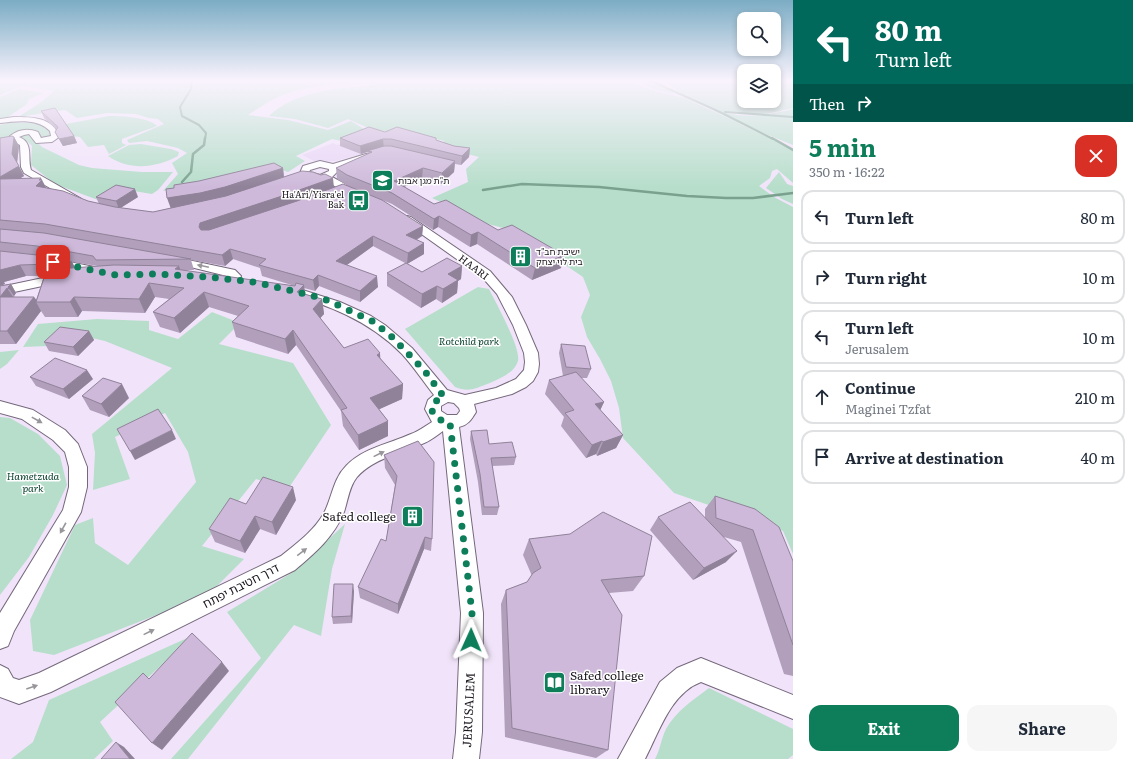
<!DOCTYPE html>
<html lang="en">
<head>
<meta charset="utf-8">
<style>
  body { margin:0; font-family:Literata,"Noto Sans Hebrew",serif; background:#f6f6f7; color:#1f2937; height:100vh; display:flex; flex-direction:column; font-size:15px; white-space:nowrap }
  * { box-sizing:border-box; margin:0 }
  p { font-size:13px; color:#747a83 }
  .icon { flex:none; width:22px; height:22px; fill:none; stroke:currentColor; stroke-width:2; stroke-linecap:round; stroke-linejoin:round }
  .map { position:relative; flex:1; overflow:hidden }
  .sheet { display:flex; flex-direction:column; background:#fff; width:340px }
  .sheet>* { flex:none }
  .banner { background:#00695c; color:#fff; overflow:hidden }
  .buttons { position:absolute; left:737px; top:12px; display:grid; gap:8px }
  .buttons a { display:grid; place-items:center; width:44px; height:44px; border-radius:8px; background:#fff; box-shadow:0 2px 6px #0003; font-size:20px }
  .pin { position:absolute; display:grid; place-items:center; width:34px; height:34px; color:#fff; margin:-17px; border-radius:8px; box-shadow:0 2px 6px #0006 }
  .me { position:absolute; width:44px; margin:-22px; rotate:1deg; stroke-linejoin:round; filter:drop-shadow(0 0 3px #0008) }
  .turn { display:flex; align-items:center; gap:14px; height:84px; padding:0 16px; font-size:18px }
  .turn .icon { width:52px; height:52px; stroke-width:2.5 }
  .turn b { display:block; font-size:28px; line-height:34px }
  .then { display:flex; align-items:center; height:38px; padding:0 16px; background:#0003; gap:8px; font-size:15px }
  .round { display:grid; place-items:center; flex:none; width:42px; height:42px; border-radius:12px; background:#f6f6f7 }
  .headline { display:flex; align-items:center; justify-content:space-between; height:68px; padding:0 16px }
  h1 { font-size:24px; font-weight:700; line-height:30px; color:#0e7e5a }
  .cta { display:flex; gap:8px; margin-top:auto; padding:8px 16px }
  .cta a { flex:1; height:46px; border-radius:12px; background:#0e7e5a; color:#fff; font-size:16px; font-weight:700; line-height:46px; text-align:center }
  .cta a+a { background:#f6f6f7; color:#1f2937 }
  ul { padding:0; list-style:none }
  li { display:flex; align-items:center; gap:12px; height:54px; margin:0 8px 6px; padding:0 8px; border:2px solid #e0e1e3; border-radius:12px }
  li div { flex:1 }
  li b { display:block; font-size:15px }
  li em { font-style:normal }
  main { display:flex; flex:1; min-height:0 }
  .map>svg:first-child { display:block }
</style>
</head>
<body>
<main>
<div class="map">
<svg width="793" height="759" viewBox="0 0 793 759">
  <rect width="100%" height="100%" fill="#f1e4fa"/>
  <path fill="#e9d7f5" d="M374 133 394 146 335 161 316 162 302 155 333 143 337 145Z"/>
  <g fill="#b7decb">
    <path d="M0 80H365L366 83C339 84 309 85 283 95 270 100 259 108 248 115L288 120 328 130 351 121 367 131 341 141 332 139 296 156 305 161 288 172 277 168 212 183 163 191 178 174 172 163 187 153 178 148 147 141 129 143 127 140 164 124 158 119 149 118 136 114 107 113 77 118 65 110 18 117 40 103 54 91 22 86 0 95Z"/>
    <path d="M370 80H540L542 83 557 84 564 80H626L654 91 685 98 793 149V183L777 169 772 171 770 178 759 186 774 197 793 207V554L783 531 674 493 623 438 619 408 611 381 600 359 587 337 581 317 590 295 583 277 515 231 488 224 432 198 468 182 466 169 479 157 440 147 444 141 416 134 373 130 348 119 328 128 295 119 269 116C291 93 338 87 369 86Z"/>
    <path d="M634 80H658L675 94 655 90Z"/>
    <path d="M744 80V101H774V80H793V108L762 115 722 112C747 119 769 115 793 109V145L736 122 714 111 721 112C706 106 676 93 665 81Z"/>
    <path d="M19 89 44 93 29 99 27 104 8 117 0 118V97Z"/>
    <path d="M109 116C121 116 149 117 157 126L122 139V143L126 145 109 154 104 145 88 147 80 137 70 136 66 124Z"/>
    <path d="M10 122 34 123 45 126 52 136 46 138H41L39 132C22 126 15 137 0 139V125Z"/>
    <path d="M28 133 42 147 79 165 92 168 142 172H173L158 190 152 194 115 188 98 200 55 184 31 165 32 146 28 142 17 136Z"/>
    <path d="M141 144 171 149 179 152 178 156C156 168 129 171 108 156L129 145Z"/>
    <path d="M779 172 787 184 793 186V204L782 199 766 188Z"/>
    <path d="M478 287 489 289C496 303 521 348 518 361 515 372 500 379 490 383 476 388 469 393 455 387L405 329Z"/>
    <path d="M212 312 240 323 219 344 293 363 331 425 288 489 256 479 202 546 244 559 208 595 54 655 33 651 30 620 75 525 93 518 95 543 128 565 196 482 188 452 165 413 115 437 130 479 93 490 95 453 92 434 172 368 105 341 65 332 48 346 23 347 38 324 97 319 149 321V330L178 339Z"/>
    <path d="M19 350 7 364 0 369V352Z"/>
    <path d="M0 417 10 418 38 434 60 456 67 485 53 515 29 557 0 595Z"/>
    <path d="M345 524 332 569 321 636 294 625 188 759H171L261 658 227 612 293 572Z"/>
    <path d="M194 635 100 722 113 741 94 759H11L33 742 49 700Z"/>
    <path d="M709 688 793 729V755L788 759H655C660 750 661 739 666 729 676 711 693 700 709 688Z"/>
  </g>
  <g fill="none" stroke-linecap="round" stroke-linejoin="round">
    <g stroke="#79a18e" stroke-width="2">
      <path d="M192 80 191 89 180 107 182 116 199 125 206 133 205 139"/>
      <path d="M649 80 722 113 773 139"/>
      <path d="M725 112 793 117"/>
    </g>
    <g stroke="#79a18e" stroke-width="2.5">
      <path d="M772 138 793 150"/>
      <path d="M182 182 191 172 193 154 204 145 205 138"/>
      <path d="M483 190 522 184 599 187 687 196 726 198H753L793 193"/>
    </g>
    <defs>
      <g id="minor">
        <path d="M14 117C31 117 54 117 59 137L52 142 36 143 29 134 24 135 19 137C34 143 27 157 31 170L80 198 82 200 80 202H74L24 173 21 167 20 145 10 140V136C19 129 28 128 38 132L41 138 51 136 50 131C38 118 16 121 0 123V119Z"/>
        <path d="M366 154 369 155 370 157 369 159 338 168V171L332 177 360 192 362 194 360 196C347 199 333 182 323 180 314 178 306 181 300 173L303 166 320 161 333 164ZM320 167 329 169V171L320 175 309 172 310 170Z"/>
        <path d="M407 216 411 217 490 271 512 297 526 325 538 353 539 364 538 372 533 381 526 387 512 394 474 404 476 412C471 420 468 425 459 427L483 613 482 732 479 759H453L456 732 461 613 443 431C436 436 430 441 422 444 400 454 374 458 357 477 349 487 348 500 344 512 334 537 315 553 295 570L51 692 19 704 0 697V665L8 669 13 678 19 680 39 673 281 556C296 544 314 531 324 513 332 498 333 479 346 466 363 448 389 444 411 434 419 431 425 426 432 422L425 409 428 400 434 395C423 381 414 367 402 354 369 320 326 304 282 292L280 289 282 286H290L340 302 371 316 385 325 412 348 447 390 465 395 496 388 516 379 524 370 525 362 524 353 513 325 497 294 482 277 403 221 402 219ZM448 402 454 403 459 408 460 411 457 415H447L441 411V406Z"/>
        <path d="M174 257 235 270 241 276 238 283H230L227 276 170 262 168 260 170 258Z"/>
        <path d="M55 259 104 269 106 272 104 275 100 276 51 264 49 262 51 260Z"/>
        <path d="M62 274 66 275 68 278 66 281 0 295V287Z"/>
        <path d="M0 401 33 410 65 430 78 444 87 467V487L81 512 14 631 8 646 0 649V613L63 510 69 487V467L65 452 53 440 22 419 0 413Z"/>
        <path d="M701 658 793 695V719L701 682C671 693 659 732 645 759H618L660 682 677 668Z"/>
      </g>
    </defs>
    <use href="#minor" stroke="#75687c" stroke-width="2"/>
    <use href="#minor" fill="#fff" fill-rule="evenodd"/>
  </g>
  <g fill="#b19fbb" fill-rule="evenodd">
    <path d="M41 111 74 136 77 143 63 146 55 132 57 130 44 118Z"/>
    <path d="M385 132 436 140 454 146 470 148 469 157 461 165 455 164 454 172 441 184 422 178 404 187 434 204 561 268 532 280 477 244 470 247 438 227 433 230 392 204 355 189 423 226 422 236 417 240 424 243V254L407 264 373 246 347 265 378 287 360 302 319 286 315 291 304 288 305 294 322 299 324 314 320 318 344 348 380 353V358L403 384 402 399 379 409 388 421V436L359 450 343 426 341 411 296 345 288 354 236 337 232 322 238 316 209 307 180 333 160 327 153 312 169 299 155 297 145 313 82 311 78 317H45L41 311 16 344H0V286L11 284 16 293 14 296 15 297H34L36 300 44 276H26L4 282 5 284 0 286V138L14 137 19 146 17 163 24 176 19 179 42 180 46 188 88 201 99 204 96 197H138L120 208 153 212 171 208 283 168 284 177 321 175 333 178V187L347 185 337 179 336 168 368 154 367 152 361 154 340 146V138ZM233 259 260 268 262 276 295 286 183 270H194L191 260 225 266ZM72 262 98 266 75 268Z"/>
    <path d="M462 266 461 279 458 281 457 293 442 303 436 299 421 308 387 286V273L422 272Z"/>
    <path d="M89 331 94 340 78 356 49 351 44 342Z"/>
    <path d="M561 344 591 369 587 378H581L604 402 600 410 623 435 616 448 597 456 596 454 586 458 561 426 564 417 545 394 549 380 563 376 559 353Z"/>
    <path d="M30 377 93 379 69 399 36 386Z"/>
    <path d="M82 396 129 398 109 417 90 410Z"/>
    <path d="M471 431 489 444 516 457 514 465 492 466 499 507 497 515H482L478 482 470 439Z"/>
    <path d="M418 441 432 539 431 551 424 549 398 614 360 598 358 587 386 541 395 485 385 468 384 455Z"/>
    <path d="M715 496 793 561V676L784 674 741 542 724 537 726 562 693 580 650 530 658 517 705 518V509Z"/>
    <path d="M296 500 276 535 260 529 245 553 215 542 209 529 246 504Z"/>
    <path d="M529 539 644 576 633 591 609 593 608 750 596 758 505 737 501 604 506 590 527 582 532 576 523 555Z"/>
    <path d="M354 591 352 623 333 624 332 617Z"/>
  </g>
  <g fill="#908299">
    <path d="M74 136 77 143 63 146 59 139Z"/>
    <path d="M14 137 19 146 17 163 12 154Z"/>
    <path d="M383 139 384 148 367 151V152L361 154 360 146Z"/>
    <path d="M470 148 469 157 461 165 462 156Z"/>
    <path d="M455 161 454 172 441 184 442 173Z"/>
    <path d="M19 166 24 176 3 189 0 183V177Z"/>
    <path d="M283 168 284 178 228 197 171 209 167 198Z"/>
    <path d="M423 168 422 178 394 192V181Z"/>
    <path d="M41 178 47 190 36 186 39 180Z"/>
    <path d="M333 178 334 188 289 205 204 234 199 227 200 223Z"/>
    <path d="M135 189 138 197 119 209 116 201Z"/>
    <path d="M439 216 438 227 433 230 434 219Z"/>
    <path d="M423 226 422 236 406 245V235Z"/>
    <path d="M478 232 477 244 470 247 471 235Z"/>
    <path d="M373 236V246L337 272 336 261Z"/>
    <path d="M424 243V254L407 264 408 253Z"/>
    <path d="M230 249 233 259 225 266 222 255Z"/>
    <path d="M564 255 561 268 532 280 535 268Z"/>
    <path d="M72 262 78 273 55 275 49 264Z"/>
    <path d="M20 265 26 276 4 282 5 284 0 286V270Z"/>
    <path d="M179 266 184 280 175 269Z"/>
    <path d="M462 266 461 279 458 281 457 293 442 303 443 289 448 274Z"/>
    <path d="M318 275 319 286 315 291 313 280Z"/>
    <path d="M377 276 378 287 360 302V291Z"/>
    <path d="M149 283 155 297 145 313 139 299Z"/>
    <path d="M11 284 16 293 14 296 8 287Z"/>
    <path d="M304 285 306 300 297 292Z"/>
    <path d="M437 286 436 299 421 308 422 294Z"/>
    <path d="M7 288 13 297 0 313V297Z"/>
    <path d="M204 292 209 307 180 333 174 318Z"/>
    <path d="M34 297 38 302H36L41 311 16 344 7 331Z"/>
    <path d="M74 297 82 311 78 317 70 302Z"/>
    <path d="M322 299 324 314 315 324 313 309Z"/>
    <path d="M293 330 296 345 288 354 285 339Z"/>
    <path d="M89 331 94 340 78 356 73 347Z"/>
    <path d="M380 353 381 369 377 355Z"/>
    <path d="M87 370 93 379 69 399 63 389Z"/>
    <path d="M122 384 129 398 109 417 101 404Z"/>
    <path d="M403 384 402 399 371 413 370 398Z"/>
    <path d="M604 402 598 415 595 404Z"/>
    <path d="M388 421V436L359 450 358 435Z"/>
    <path d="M172 430 176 439 135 460 130 451Z"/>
    <path d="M623 435 616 448 597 456 603 442Z"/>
    <path d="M602 441 596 454 586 458 592 445Z"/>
    <path d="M293 487 296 500 276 535 272 522Z"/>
    <path d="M255 516 260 529 245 553 240 541Z"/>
    <path d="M425 537 424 549 398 614V604Z"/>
    <path d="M737 551 726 562 693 580 704 568Z"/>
    <path d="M353 584 354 591 352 623 351 616Z"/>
    <path d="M222 662 229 671 162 750 152 743Z"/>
    <path d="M116 742 124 747 135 759H130Z"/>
  </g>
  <g fill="#ceb9da" stroke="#908299">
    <path d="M55 108 74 136 59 139 55 132 58 127 41 111Z"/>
    <path d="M369 127 385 132 397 127 436 138V140L454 146 470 148 462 156 391 139H383L360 146 340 138Z"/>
    <path d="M12 136 14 137 12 154 19 166 0 177V138Z"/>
    <path d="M384 146H391L455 161 442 173 423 168 394 181 434 204 446 200 498 230 512 225 564 255 535 268 478 232 471 235 439 216 434 219 392 193 347 175 336 168 372 152 367 151Z"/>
    <path d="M274 163 283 168 225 187 200 193 167 198 166 189 174 188V185L199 181Z"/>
    <path d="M302 171 313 172 321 175 325 174 333 178 288 194 200 223 199 227 201 230H209L297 201 343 184 382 200 423 226 406 235 424 243 408 253 373 236 336 261 377 276 360 291 318 275 313 280 259 265 266 259 230 249 222 255 45 224 0 220V179L41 178 39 180H42L36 186 63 191 88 201 115 207 153 212 226 196Z"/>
    <path d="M116 185 135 189 116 201 96 197Z"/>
    <path d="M0 229 44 233 191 259 96 260 93 256 37 246 0 242Z"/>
    <path d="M0 251 37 255 72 262 49 264 20 265 0 270Z"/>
    <path d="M447 258 462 266 448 274 458 280 443 289 437 286 422 294 387 273 406 263 422 272Z"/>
    <path d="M114 265 179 266 175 269 295 286 296 283 304 285 297 292 322 299 313 309 344 348 368 339 380 353 377 355 403 384 370 398 388 421 358 435 341 410 347 408 293 330 285 339 232 322 249 306 204 292 174 318 153 312 184 288 149 283 139 299 74 297 70 302H36L46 272 71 268Z"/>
    <path d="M11 284 8 287 10 289 7 288 0 297V286Z"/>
    <path d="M0 297H34L7 331H0Z"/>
    <path d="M60 327 89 331 73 347 44 342Z"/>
    <path d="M561 344 585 346 591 369 566 367Z"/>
    <path d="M55 358 87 370 63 389 30 377Z"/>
    <path d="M576 372 604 402 595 404 623 435 603 442 602 441 592 445 565 413 574 410 549 380Z"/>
    <path d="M103 378 122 384 101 404 82 396Z"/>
    <path d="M158 409 172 430 130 451 117 429Z"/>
    <path d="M487 430 489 444 512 442 516 457 491 458 499 507H484L480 474 471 431Z"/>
    <path d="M418 441 434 462 432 539 425 537 398 604 358 587 381 539 386 541 397 476 384 455Z"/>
    <path d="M263 477 293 487 272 522 255 516 240 541 209 529 230 498 246 504Z"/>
    <path d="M715 496 755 509 779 527 793 561V645L753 530 716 518Z"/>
    <path d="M690 502 737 551 704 568 658 517Z"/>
    <path d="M603 512 652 536 644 576 601 580 622 615 608 750 512 728 506 590 527 582 533 573 541 568 529 539 570 534Z"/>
    <path d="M334 584H353L351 616 332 617Z"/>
    <path d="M192 633 222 662 152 743 115 702 143 673 149 679Z"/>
    <path d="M116 742 130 759H101Z"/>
  </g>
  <defs><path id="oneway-solid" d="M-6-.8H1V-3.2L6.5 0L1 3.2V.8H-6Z"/></defs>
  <g fill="#98969a">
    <use href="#oneway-solid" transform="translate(203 266) rotate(-168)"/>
    <use href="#oneway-solid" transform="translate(37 420) rotate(29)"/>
    <use href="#oneway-solid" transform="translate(379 454) rotate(-26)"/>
    <use href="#oneway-solid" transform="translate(63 528) rotate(119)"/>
    <use href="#oneway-solid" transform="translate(302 552) rotate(-37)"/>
    <use href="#oneway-solid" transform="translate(149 632) rotate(-26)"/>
    <use href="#oneway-solid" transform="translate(32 687) rotate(-19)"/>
  </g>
  <linearGradient id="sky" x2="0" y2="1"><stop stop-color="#7bacc4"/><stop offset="0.43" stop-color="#f9f3fd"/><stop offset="1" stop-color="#f9f3fd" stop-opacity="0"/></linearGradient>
  <rect width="793" height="187" fill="url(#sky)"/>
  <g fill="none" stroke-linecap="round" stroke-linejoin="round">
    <path stroke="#0e7e5a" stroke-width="7" stroke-dasharray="0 12.6" d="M53 262 116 275 155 274 208 277 254 282 310 295 329 301 372 321 390 335 424 370 444 397 434 402 432 411 438 419 450 423 472 613 471 640"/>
  </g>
  <defs>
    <symbol id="school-square" viewBox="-11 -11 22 22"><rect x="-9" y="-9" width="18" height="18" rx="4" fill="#0e7e5a" stroke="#fff"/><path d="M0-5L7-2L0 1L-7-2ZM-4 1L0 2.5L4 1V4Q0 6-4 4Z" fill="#fff"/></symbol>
    <symbol id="bus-square" viewBox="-11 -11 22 22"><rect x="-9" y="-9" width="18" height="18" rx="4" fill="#0e7e5a" stroke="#fff"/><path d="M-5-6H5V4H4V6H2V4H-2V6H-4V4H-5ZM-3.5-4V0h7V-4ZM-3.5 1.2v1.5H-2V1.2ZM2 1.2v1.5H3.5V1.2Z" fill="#fff"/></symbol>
    <symbol id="building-square" viewBox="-11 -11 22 22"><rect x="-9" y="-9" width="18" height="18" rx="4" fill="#0e7e5a" stroke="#fff"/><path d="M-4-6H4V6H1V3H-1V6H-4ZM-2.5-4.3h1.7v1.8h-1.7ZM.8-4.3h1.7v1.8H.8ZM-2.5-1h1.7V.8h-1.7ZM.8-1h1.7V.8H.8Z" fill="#fff"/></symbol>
    <symbol id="library-square" viewBox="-11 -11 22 22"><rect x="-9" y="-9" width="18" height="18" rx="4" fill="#0e7e5a" stroke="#fff"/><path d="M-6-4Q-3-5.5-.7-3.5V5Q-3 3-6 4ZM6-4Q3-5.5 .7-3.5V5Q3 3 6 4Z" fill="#fff"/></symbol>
  </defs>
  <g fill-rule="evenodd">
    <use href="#school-square" x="370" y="168" width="25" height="25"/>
    <use href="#bus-square" x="346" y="188" width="25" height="25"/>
    <use href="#building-square" x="508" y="244" width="25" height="25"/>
    <use href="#building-square" x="400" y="504" width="25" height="25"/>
    <use href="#library-square" x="542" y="670" width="25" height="25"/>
  </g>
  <g text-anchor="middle" stroke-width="3" stroke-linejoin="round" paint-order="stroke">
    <g font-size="9" fill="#1b161e" stroke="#fff" text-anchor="start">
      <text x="398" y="184">ת"ת מגן אבות</text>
      <text x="344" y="198" text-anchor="end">Ha'Ari/Yisra'el<tspan x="344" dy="10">Bak</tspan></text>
      <text x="536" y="255">ישיבת חב"ד<tspan x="536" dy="10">בית לוי יצחק</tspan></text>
    </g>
    <g font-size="10" fill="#1b161e" stroke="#fff">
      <text transform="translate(474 267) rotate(37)" y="4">HAARI</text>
    </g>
    <g font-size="10" font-style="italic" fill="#0d4430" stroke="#fff">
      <text x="469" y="345">Rotchild park</text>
      <text x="33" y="480">Hametzuda<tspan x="33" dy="12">park</tspan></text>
    </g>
    <g font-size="12" fill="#1b161e" stroke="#fff" text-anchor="end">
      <text x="396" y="521">Safed college</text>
      <text x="570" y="680" text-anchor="start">Safed college<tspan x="570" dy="14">library</tspan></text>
    </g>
    <g font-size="12" fill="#1b161e" stroke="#fff">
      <text transform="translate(241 586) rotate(-27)" y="4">דרך חטיבת יפתח</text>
      <text transform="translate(469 710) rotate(-87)" y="4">JERUSALEM</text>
    </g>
  </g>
</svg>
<div class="buttons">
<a><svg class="icon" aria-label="search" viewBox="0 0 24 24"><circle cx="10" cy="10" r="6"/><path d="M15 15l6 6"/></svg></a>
<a><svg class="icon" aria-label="layers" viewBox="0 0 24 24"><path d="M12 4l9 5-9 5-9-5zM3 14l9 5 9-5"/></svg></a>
</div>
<div class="pin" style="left:53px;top:262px;background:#d93025"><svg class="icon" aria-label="arrive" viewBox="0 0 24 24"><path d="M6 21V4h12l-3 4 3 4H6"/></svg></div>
<svg class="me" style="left:471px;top:640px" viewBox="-20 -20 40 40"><path d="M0-17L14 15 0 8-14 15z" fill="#0e7e5a" stroke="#fff" stroke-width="4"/></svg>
</div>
<section class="sheet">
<div class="banner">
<div class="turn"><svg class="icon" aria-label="left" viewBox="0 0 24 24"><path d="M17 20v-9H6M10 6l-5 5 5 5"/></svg><div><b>80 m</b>Turn left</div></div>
<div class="then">Then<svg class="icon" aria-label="right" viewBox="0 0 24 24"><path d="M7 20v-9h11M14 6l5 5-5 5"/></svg></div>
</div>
<div class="headline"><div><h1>5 min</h1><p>350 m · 16:22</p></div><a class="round" style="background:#d93025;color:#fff"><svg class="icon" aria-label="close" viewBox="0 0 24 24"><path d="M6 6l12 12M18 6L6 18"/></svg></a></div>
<ul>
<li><svg class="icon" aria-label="left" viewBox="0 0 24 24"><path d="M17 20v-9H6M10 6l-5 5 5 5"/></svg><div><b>Turn left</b></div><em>80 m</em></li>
<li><svg class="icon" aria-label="right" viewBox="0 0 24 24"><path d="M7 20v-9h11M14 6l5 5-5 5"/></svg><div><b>Turn right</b></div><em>10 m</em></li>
<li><svg class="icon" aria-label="left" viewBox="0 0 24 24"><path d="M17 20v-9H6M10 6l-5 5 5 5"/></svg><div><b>Turn left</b><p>Jerusalem</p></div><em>10 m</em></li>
<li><svg class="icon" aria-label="ahead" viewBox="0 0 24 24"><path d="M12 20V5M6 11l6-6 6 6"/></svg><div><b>Continue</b><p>Maginei Tzfat</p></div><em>210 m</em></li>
<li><svg class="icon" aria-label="arrive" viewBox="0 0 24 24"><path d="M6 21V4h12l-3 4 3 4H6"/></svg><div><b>Arrive at destination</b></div><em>40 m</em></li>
</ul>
<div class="cta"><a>Exit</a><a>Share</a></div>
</section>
</main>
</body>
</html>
